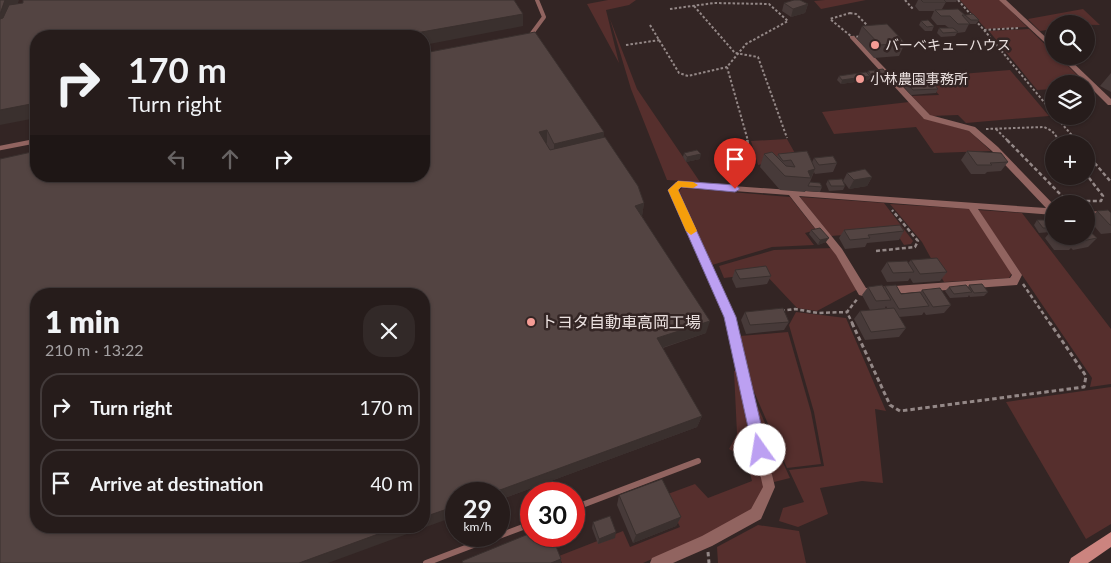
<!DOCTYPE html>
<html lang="en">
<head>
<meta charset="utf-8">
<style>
  body { margin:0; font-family:Lato,"Noto Sans JP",sans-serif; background:#322928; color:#f1f3f6; height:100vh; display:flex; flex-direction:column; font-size:19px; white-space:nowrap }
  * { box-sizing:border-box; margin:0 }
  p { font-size:16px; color:#a4a1a3 }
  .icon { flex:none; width:28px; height:28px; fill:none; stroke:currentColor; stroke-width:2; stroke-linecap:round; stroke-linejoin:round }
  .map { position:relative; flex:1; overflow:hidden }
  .side { position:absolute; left:30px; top:288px; width:400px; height:245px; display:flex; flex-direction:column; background:#261c1b; border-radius:20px; box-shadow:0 1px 4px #0004,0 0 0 1px #423a3a }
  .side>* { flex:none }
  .guide { position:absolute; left:30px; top:30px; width:400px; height:152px; border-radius:20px; box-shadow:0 1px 4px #0004,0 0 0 1px #423a3a; background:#261c1b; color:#f1f3f6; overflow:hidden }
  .tools { position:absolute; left:1045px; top:15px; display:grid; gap:10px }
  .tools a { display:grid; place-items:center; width:50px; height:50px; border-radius:50%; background:#261c1b; box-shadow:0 1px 4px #0004,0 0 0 1px #423a3a; font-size:25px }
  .speed { position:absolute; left:445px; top:482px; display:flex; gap:10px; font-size:25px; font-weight:700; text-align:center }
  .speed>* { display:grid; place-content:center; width:65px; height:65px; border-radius:50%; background:#261c1b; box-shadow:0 1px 4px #0004,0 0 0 1px #423a3a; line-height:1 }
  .speed small { font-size:12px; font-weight:400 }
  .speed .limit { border:8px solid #d22; background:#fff; color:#111 }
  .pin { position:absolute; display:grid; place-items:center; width:42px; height:42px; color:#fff; margin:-51px -21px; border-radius:50% 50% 50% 0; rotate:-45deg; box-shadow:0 0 5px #0007 }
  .pin .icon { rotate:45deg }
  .me { position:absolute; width:55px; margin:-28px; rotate:347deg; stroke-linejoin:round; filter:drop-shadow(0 0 4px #0008) }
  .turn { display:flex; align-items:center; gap:18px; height:105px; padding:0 15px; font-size:22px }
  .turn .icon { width:65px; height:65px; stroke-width:2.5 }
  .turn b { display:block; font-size:35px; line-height:42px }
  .lanes { display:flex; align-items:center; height:48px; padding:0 15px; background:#0003; justify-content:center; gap:25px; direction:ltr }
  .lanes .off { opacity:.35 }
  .round { display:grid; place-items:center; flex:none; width:52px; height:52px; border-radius:20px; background:#322928 }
  .head { display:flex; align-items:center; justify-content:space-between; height:85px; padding:0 15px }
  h1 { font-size:30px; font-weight:800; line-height:38px }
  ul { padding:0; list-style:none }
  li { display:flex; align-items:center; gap:15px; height:68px; margin:0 10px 8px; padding:0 5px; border:2px solid #423a3a; border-radius:20px }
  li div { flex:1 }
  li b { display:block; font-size:19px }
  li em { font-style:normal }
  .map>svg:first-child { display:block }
</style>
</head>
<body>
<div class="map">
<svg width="1111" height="563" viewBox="0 0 1111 563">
  <rect width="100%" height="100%" fill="#332524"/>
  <g fill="#562f2d">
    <path d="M608 0H636L629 5 606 10 619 63 587 4Z"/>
    <path d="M825 0H866L821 9 814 1Z"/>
    <path d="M960 0H1000L1027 27 986 29Z"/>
    <path d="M1083 9 1100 25 1054 24V29L1040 31 1028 19Z"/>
    <path d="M610 19 637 89 700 182 667 180 631 89Z"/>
    <path d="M1029 29 1054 53V56H1058L1090 88H1086V84H1054V89L1037 90 989 31Z"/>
    <path d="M1010 70 1049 116 966 123 958 115 931 116 912 96 939 95 924 77Z"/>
    <path d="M909 102 923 118 969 131 991 151 934 153 916 127 834 134 822 112Z"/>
    <path d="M787 139 800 162 768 163 758 165 751 141Z"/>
    <path d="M682 188 790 197 816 230 805 233 814 245 772 247 712 265 679 191Z"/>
    <path d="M800 197 884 203 913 241 911 244 904 245 895 231 831 236Z"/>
    <path d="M890 204 970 209 1012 273 1009 278 944 282 922 242Z"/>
    <path d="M978 210 1022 213 1111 329V384L1090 387 1092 378Z"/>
    <path d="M832 248 858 289 817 311 797 308 764 273 724 278 719 266 774 250Z"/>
    <path d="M796 312 846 318 886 411 875 409 883 483 862 481 820 488 828 514 798 527 779 521 783 508 804 502 789 470 824 466 814 412 789 325Z"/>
    <path d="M788 332 811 412 821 464 787 468 749 380 740 336Z"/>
    <path d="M734 371H738L764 486 752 511 705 536 643 563H562L559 556 623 531 630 547 680 527 665 495 695 484 708 498 752 481 746 458 729 449 737 434Z"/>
    <path d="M1111 387V524L1086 539 1006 402Z"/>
    <path d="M750 390 790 478 774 482Z"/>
    <path d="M758 525 799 531 806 563H718L717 547Z"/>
  </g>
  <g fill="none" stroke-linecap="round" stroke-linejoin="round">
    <g stroke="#948887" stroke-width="2" stroke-dasharray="2.5 2" stroke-linecap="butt">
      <path d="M905 0 913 9"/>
      <path d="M958 0 972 16"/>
      <path d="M694 6 735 53 758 57 787 138"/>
      <path d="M670 9 714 3 769 4 788 21 746 44 727 67 748 141"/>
      <path d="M850 13 856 14 877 35 852 37 830 19Z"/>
      <path d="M975 20 984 30 1020 28"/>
      <path d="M650 25 679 73 688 76 727 67"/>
      <path d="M984 30 1054 114"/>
      <path d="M626 45 660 40"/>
      <path d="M1055 116 1077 141"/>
      <path d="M986 129 1044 127 1052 131 1060 141"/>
      <path d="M996 129 1008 141"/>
    </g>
    <g stroke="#948887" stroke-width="2.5" stroke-dasharray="4 2.5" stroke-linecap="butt">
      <path d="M747 140 750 150"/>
      <path d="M1007 140 1063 197 1073 201H1101L1103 196 1086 174"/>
      <path d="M1059 140 1062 144"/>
      <path d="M1076 140 1079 144"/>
      <path d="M1086 153 1111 182"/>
      <path d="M876 251 915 247 918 241 892 210"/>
      <path d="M1023 284 1051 325"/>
      <path d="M781 311 795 309 818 313 847 312"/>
      <path d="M853 325 847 312 858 298"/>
    </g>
    <g stroke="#948887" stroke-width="3" stroke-dasharray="4.5 3" stroke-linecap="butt">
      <path d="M852 323 890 405 900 411 1084 387 1086 376 1050 323"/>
      <path d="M708 552 709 563"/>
    </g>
    <path stroke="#916460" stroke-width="4" d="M530 36 544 17 537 0"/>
    <path stroke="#916460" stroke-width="4.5" d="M0 148 36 141"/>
    <g stroke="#916460" stroke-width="6">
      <path d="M574 508 698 461"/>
      <path d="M499 536 531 524"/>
      <path d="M426 563 497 536"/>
    </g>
    <g fill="#916460" fill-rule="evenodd">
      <path d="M999 0H1006L1054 45V51Z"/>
      <path d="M850 36H854L930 115 975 127 998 147 1054 205V215L978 209 1022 275 1017 285 863 296 859 295 836 255 789 195 681 187 678 191 735 317 775 487 761 519 712 546 673 563H650L652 558 702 536 751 509 763 487 725 317 669 190 676 182 1046 208 992 151 969 131 924 119 850 38ZM799 196 969 209 1012 275 1010 278 866 288 842 249Z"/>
      <path d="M1059 56H1066L1111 99V105H1108Z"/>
      <path d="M1086 211 1111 212V218L1086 217Z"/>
    </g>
    <path fill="#cc847f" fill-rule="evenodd" d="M1111 532V547L1088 563H1069L1071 558Z"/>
  </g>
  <g fill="#473a39">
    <path d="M918 0H957L956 2H946L942 9 965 15 964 18 965 15 979 20 976 24H969L965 32 957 33 955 36 941 37 937 33 939 28H949L945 25H937L931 18 934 11H919L915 6Z"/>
    <path d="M784 3 808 4 805 13 791 17 782 11Z"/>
    <path d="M921 21 934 26 932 31H925L919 25Z"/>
    <path d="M862 26 905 43 899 56 874 58 857 39Z"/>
    <path d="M424 53 604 132 603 138 644 203 642 216 706 333 663 348 702 416 697 427 499 500V494L424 176Z"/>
    <path d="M868 71 885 78 870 80 869 79 868 80 841 84 837 80 839 76 867 73Z"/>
    <path d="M1111 73V92L1100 86Z"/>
    <path d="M900 75 938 89 936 93 911 95 898 80Z"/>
    <path d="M967 151 1008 162 1001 171 987 172 985 174H971L961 160Z"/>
    <path d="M684 153 700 159 686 162 683 157Z"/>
    <path d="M764 154 777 157 778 154 812 162 814 158 837 163 833 172 815 174 814 172 810 182 822 187 820 192 806 191V190L805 192 780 190 760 167Z"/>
    <path d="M847 173 872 177 867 186 849 189 844 182 845 186 843 190 829 191 826 184 828 180 843 181Z"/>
    <path d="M1097 211 1111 213V233L1101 234 1089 220Z"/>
    <path d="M1054 212V224L1049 218Z"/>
    <path d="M1037 220 1054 225V236H1086L1097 238 1088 247 1073 250 1071 248 1069 250H1054L1045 238 1050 232 1039 233 1034 225Z"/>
    <path d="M811 230 826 242 818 245 809 234Z"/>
    <path d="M844 230 904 231 899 240 867 243 865 247 845 249 839 238Z"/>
    <path d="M911 260 947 272 940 281 913 283 910 278 908 281 887 282 881 271 887 262 908 263Z"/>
    <path d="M735 270 771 276 767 284 736 288 732 279Z"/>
    <path d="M969 285 988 292 984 296 970 297 969 295 968 297 950 298 945 291 949 287H968Z"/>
    <path d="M885 286 901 294 920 292 922 290 951 305 944 313 926 315 924 312 922 315 899 317 906 328 899 337 865 340 854 319 860 311 887 308 886 306 885 308 870 310 862 295 868 287H884Z"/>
    <path d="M745 312 789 322 784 330 746 334 741 320Z"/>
    <path d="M619 495 681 517 676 526 633 543 617 505Z"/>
    <path d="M593 522 615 538 598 544 592 528Z"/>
  </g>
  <g fill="#3a302e">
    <path d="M5 0H20H19L8 32 0 21V14Z"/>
    <path d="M808 4 805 13 791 17 793 9Z"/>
    <path d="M523 14V26L424 45V36H399Z"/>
    <path d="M887 74 885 78 870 80 872 76Z"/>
    <path d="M870 76 868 80 841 84 842 80Z"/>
    <path d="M36 103V118L0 125V110Z"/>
    <path d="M547 130V143L540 145 539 132Z"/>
    <path d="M604 132 603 145 554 157V144Z"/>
    <path d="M701 154 700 159 686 162 687 157Z"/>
    <path d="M815 169 811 178 808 171Z"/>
    <path d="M872 177 867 186 849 189 854 180Z"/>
    <path d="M644 203 642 216 635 206Z"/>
    <path d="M829 238 826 242 818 245 820 240Z"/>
    <path d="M710 321 706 333 655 350 657 338Z"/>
    <path d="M702 416 697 427 499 500V494H489Z"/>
    <path d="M456 506V516L328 563H299L400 526H424V517Z"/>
    <path d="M681 517 676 526 633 543 636 535Z"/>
    <path d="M616 532 615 538 598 544 599 539Z"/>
    <path d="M561 559V563H551Z"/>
  </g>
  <g fill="#534442" stroke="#3a302e">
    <path d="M0 0H5L0 14Z"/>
    <path d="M23 0H514L523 14 399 36H36V103L0 110V19L3 18 9 5 23 3Z"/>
    <path d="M794 0H800L808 4 793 9 784 3Z"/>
    <path d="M921 0H944L946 2H923Z"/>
    <path d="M958 9 965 15H962L970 24H958L950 16H941L935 10Z"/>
    <path d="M973 14 979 20H971L965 15Z"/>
    <path d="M928 20 934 26 927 27 921 21Z"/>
    <path d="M887 24 905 43 880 45 862 26Z"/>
    <path d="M939 28H953L958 32 943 33Z"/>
    <path d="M535 32 604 132 554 144 547 130 539 132 550 150 605 137 638 186 644 203 635 206 710 321 657 338 702 416 489 494H456V506L424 517V294H36V526H400L299 563H0V159L36 151V176H424V53Z"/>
    <path d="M883 69 887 74 872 76 868 71Z"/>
    <path d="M866 72 870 76 842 80 839 76Z"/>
    <path d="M925 73 938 89 913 90 900 75Z"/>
    <path d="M697 150 701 154 687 157 684 153Z"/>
    <path d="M807 151 815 169 808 171 811 178 785 176 764 154 772 152 786 166 795 167 791 160 783 161 778 154Z"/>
    <path d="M967 151 1001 153 1008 162 990 163 992 165H977Z"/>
    <path d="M833 156 837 163 819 165 814 158Z"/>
    <path d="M865 169 872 177 854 180 847 173Z"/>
    <path d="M842 179 845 186H831L828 180Z"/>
    <path d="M810 182 820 183 822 187 808 186Z"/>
    <path d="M1108 210 1111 213V225H1110L1097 211Z"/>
    <path d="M1037 220H1050L1054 225V228H1043Z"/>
    <path d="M900 225 904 231 868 235 870 238 850 240 844 230Z"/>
    <path d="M820 228 829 238 820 240 811 230Z"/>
    <path d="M1086 228 1097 238 1082 241 1077 236H1086Z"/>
    <path d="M1058 236H1074L1078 241 1062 242Z"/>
    <path d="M937 258 947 272 920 274 911 260Z"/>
    <path d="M907 261 914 272 893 273 887 262Z"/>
    <path d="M766 266 771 276 740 279 735 270Z"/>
    <path d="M982 284 988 292 974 293 969 285Z"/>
    <path d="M882 285 891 300 876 301 868 287Z"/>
    <path d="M896 285 901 294 920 292 929 306 899 309 885 286Z"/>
    <path d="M966 285 972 292 954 294 949 287Z"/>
    <path d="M940 288 951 305 933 307 922 290Z"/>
    <path d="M783 308 789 322 750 325 745 312Z"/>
    <path d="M894 308 906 328 871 332 860 311Z"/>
    <path d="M662 479 681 517 636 535 619 495Z"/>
    <path d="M610 516 616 532 599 539 593 522Z"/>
    <path d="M531 533V536H552L561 559 551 563H463L462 561Z"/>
  </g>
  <path fill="#bca0f2" stroke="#7a689d" d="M678 181 735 185 740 189 735 192 681 187 678 190 736 317 767 450 765 454 760 456 755 454 753 450 724 317 668 190Z"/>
  <path fill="#f59e0b" d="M678 181 693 182 698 185 693 188 681 187 678 190 697 231 691 235 686 231 668 190Z"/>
  <g fill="#f59c95" stroke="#332524" stroke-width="2">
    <circle cx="875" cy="45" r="5"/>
    <circle cx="860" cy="79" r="5"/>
    <circle cx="531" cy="322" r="5"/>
  </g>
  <g text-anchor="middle" stroke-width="5" stroke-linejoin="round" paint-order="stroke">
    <g font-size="14" fill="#ebe1e0" stroke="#332524" text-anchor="start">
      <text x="885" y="50">バーベキューハウス</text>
      <text x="870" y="84">小林農園事務所</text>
    </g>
    <g font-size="16" fill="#ebe1e0" stroke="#332524" text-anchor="start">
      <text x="541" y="328">トヨタ自動車高岡工場</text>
    </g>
  </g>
</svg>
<div class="tools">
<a><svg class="icon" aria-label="search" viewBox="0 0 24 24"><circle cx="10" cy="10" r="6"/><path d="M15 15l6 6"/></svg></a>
<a><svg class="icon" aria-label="layers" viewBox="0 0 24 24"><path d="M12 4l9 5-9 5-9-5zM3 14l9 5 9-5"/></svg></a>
<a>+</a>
<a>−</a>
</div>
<div class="speed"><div>29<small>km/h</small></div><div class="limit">30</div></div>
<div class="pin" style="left:735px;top:189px;background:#d93025"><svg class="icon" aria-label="arrive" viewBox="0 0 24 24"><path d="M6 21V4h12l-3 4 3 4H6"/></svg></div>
<svg class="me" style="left:760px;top:450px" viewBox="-20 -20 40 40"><circle r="19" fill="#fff"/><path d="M0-13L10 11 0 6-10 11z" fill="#bca0f2"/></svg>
<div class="guide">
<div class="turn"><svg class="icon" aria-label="right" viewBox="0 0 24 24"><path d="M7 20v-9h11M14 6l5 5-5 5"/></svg><div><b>170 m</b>Turn right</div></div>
<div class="lanes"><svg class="icon off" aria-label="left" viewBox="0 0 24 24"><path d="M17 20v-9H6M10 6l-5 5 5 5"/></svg><svg class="icon off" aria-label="ahead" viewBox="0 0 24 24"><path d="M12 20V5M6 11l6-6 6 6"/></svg><svg class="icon" aria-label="right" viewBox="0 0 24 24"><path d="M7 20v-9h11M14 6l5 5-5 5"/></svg></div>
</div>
<section class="side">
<div class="head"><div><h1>1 min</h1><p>210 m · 13:22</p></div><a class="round"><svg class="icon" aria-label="close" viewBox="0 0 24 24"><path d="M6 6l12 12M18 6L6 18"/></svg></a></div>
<ul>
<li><svg class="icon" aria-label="right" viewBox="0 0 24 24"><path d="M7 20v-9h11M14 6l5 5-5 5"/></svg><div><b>Turn right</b></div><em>170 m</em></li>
<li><svg class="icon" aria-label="arrive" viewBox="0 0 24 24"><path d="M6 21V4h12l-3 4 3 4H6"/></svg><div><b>Arrive at destination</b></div><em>40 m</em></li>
</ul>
</section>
</div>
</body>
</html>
